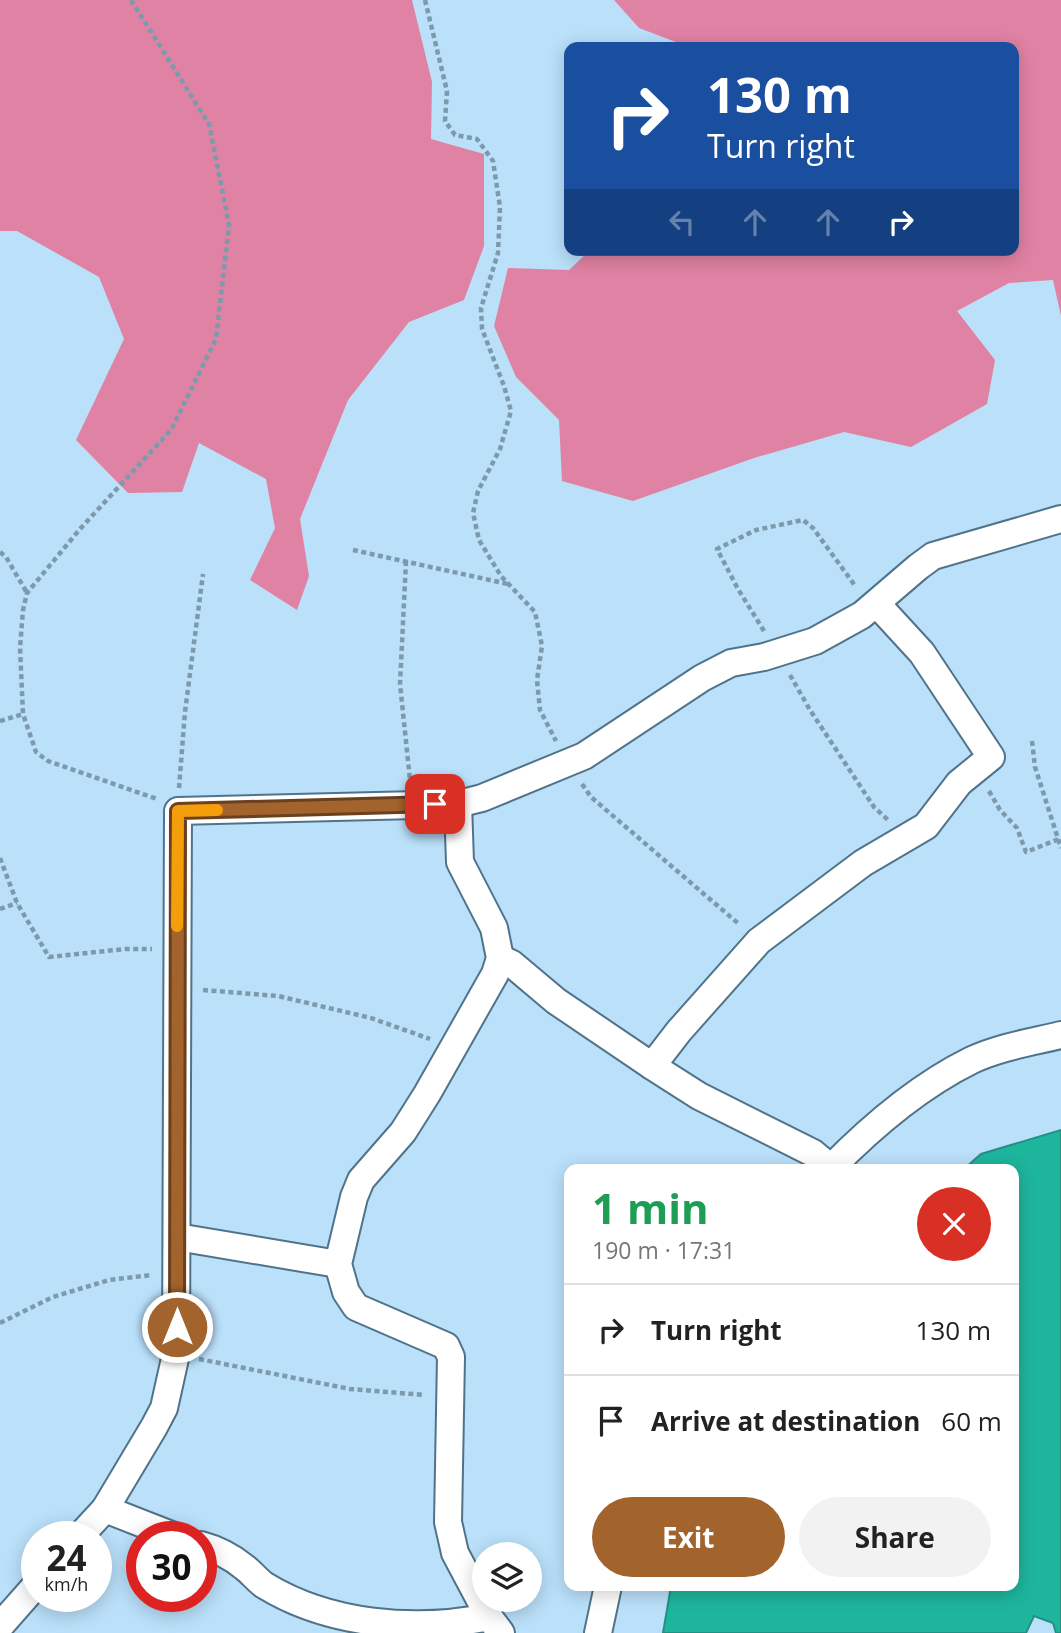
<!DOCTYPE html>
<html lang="en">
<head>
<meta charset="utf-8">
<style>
  body { margin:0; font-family:"Open Sans",sans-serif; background:#f2f2f2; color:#222; height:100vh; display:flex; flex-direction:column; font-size:26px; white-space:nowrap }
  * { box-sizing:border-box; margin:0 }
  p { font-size:23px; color:#767676 }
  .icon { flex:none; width:38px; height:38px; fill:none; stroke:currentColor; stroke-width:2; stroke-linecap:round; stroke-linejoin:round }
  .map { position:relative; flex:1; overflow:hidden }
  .details { position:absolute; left:564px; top:1164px; width:455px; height:427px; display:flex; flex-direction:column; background:#fff; border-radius:14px; box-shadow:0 4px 18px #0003 }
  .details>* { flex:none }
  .banner { position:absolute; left:564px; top:42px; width:455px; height:214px; border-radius:14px; box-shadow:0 4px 18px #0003; background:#1a4fa0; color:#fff; overflow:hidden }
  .fabs { position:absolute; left:472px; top:1542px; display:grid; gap:14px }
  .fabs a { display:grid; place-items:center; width:70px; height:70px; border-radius:50%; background:#fff; box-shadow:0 4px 18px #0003; font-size:35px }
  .speed { position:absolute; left:21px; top:1521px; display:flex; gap:14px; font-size:35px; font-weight:700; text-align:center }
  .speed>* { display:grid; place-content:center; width:91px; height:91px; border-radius:50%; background:#fff; box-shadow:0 4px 18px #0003; line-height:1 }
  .speed small { font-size:18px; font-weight:400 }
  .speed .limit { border:10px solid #d22; background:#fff; color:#111 }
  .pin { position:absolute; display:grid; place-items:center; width:60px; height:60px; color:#fff; margin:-30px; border-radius:14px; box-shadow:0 4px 10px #0006 }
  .me { position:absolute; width:77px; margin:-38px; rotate:0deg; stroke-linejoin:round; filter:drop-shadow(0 0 5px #0008) }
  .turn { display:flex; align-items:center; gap:24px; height:147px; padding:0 28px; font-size:32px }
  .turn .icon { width:91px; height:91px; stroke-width:2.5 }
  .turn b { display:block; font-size:49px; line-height:60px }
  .lanes { display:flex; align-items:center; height:66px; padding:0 28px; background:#0003; justify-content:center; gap:35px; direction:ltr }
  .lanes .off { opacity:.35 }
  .round { display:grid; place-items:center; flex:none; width:74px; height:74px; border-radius:37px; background:#f2f2f2 }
  .headline { display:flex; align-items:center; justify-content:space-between; height:119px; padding:0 28px }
  h1 { font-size:42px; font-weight:700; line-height:52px; color:#1e9e55 }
  .primary-button { display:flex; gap:14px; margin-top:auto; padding:14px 28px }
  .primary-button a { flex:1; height:80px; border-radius:42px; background:#a3632c; color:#fff; font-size:28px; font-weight:700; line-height:80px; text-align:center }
  .primary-button a+a { background:#f2f2f2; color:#222 }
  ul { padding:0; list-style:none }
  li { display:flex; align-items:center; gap:21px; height:91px; padding:0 28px; border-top:2px solid #e0e0e0 }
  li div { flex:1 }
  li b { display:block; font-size:26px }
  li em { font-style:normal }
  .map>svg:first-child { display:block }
</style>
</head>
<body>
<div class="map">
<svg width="1061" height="1633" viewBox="0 0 1061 1633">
  <rect width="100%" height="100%" fill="#bae0fa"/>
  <g fill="#e082a3">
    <path d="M0 0H412L432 82 431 139 484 154V246L464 300 409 322 348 400 300 519 309 576 297 610 250 580 275 528 266 479 199 443 182 492 128 493 76 440 124 339 99 277 17 231H0Z"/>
    <path d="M614 0H1061V316L1053 280 1009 283 957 311 995 360 987 404 911 447 844 432 754 458 633 501 562 481 559 420 516 377 494 326 508 268 569 270 590 250H1013V47H689L639 28Z"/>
  </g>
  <path fill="#1eb59d" stroke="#229183" stroke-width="2" d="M1061 1130V1633H1056L1053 1623 1034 1616 1026 1633H663L671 1586H1013V1169H964L981 1154Z"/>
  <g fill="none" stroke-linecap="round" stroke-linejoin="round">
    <defs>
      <g id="minor">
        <path d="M458 804 460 862 494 928 500 958 495 974 427 1094 403 1132 361 1180 354 1197 338 1264 346 1292 356 1307 446 1346 451 1357 448 1522 455 1553 489 1617 501 1633"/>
        <path d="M500 958 512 964 556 1001 652 1066 699 1096 813 1153 831 1168"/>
        <path d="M652 1066 679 1031 759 941 863 863 926 826 959 783 991 757 922 653 877 604"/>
        <path d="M830 1169C871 1127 919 1086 972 1060 1000 1047 1032 1042 1061 1035"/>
        <path d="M177 1237 338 1264"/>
        <path d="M105 1509 174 1536"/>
        <path d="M80 1536 105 1509 154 1427 164 1408 176 1354 178 811 458 804 482 798 584 756 702 678 731 663 764 657 815 641 862 615 918 567 933 556 1061 519"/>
        <path d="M201 1545C216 1549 232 1557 244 1567 251 1572 257 1580 264 1585 329 1625 415 1632 489 1617"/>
        <path d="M0 1626 37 1584"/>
        <path d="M598 1633 608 1586"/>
      </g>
    </defs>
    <use href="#minor" stroke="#50738a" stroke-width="30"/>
    <g stroke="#7d9aad" stroke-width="4.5" stroke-dasharray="5 3.5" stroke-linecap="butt">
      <path d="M131 0 209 124 229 225 216 339 171 430 80 529 27 593 23 610 20 648 23 714 36 752 48 761 157 799"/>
      <path d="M425 0 447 91 445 121 455 135 477 139 493 161 500 207 498 253 481 308 482 329 504 386 511 411 500 449 478 491 473 513 479 540 501 576 535 612 542 646 537 680 540 710 556 741"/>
      <path d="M353 550 508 584"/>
      <path d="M0 552 6 557 27 593"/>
      <path d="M406 561 400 684 410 780"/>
      <path d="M764 631 738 589 717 549 756 530 803 520 813 528 856 587"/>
      <path d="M790 675 810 710 874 807 888 820"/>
      <path d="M0 721 23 714"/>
      <path d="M1032 741 1035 767 1061 848"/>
      <path d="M582 784 591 797 740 925"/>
      <path d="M179 788 185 712 203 574"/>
      <path d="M989 791 1000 810 1017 828 1026 852 1059 839"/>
      <path d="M0 858 17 903 49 957 125 949H152"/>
      <path d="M0 909 17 903"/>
      <path d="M203 990 278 996 371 1018 430 1039"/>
      <path d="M0 1323 53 1297 109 1280 152 1275"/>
      <path d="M199 1359 350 1389 425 1395"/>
    </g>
    <use href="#minor" stroke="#fff" stroke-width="26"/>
  </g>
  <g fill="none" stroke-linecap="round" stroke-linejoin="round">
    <defs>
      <path id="route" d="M177 1327 178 811 435 804"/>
    </defs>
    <use href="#route" stroke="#6a401d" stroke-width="18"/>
    <use href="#route" stroke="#a3632c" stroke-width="12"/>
    <path stroke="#f59e0b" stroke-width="12" d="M177 926 178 811 217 810"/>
  </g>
</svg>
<div class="fabs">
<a><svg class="icon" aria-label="layers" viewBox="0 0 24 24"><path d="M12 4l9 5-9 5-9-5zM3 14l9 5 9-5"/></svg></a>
</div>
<div class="speed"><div>24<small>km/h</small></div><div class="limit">30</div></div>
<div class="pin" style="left:435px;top:804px;background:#d93025"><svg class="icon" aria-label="arrive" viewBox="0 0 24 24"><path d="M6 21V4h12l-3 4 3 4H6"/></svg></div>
<svg class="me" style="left:177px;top:1327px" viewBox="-20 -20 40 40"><circle r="17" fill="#a3632c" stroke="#fff" stroke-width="3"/><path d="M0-11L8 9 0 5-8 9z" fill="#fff"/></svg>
<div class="banner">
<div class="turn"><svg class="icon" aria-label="right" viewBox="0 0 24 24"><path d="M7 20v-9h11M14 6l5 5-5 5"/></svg><div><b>130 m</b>Turn right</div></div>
<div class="lanes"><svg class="icon off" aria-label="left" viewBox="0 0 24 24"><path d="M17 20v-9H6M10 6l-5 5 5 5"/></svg><svg class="icon off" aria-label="ahead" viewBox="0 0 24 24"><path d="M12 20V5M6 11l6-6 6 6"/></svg><svg class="icon off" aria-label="ahead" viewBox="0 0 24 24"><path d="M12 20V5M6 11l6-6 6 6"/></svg><svg class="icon" aria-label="right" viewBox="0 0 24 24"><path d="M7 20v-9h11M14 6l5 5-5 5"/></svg></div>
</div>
<section class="details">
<div class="headline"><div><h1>1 min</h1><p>190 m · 17:31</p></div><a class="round" style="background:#d93025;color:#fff"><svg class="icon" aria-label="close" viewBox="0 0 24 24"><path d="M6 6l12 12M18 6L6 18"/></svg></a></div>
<ul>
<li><svg class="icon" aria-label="right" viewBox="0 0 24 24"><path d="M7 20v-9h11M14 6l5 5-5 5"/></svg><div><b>Turn right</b></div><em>130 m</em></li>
<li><svg class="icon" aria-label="arrive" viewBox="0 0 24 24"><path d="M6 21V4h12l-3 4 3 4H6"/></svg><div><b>Arrive at destination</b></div><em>60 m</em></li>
</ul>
<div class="primary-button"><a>Exit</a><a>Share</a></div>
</section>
</div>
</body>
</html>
